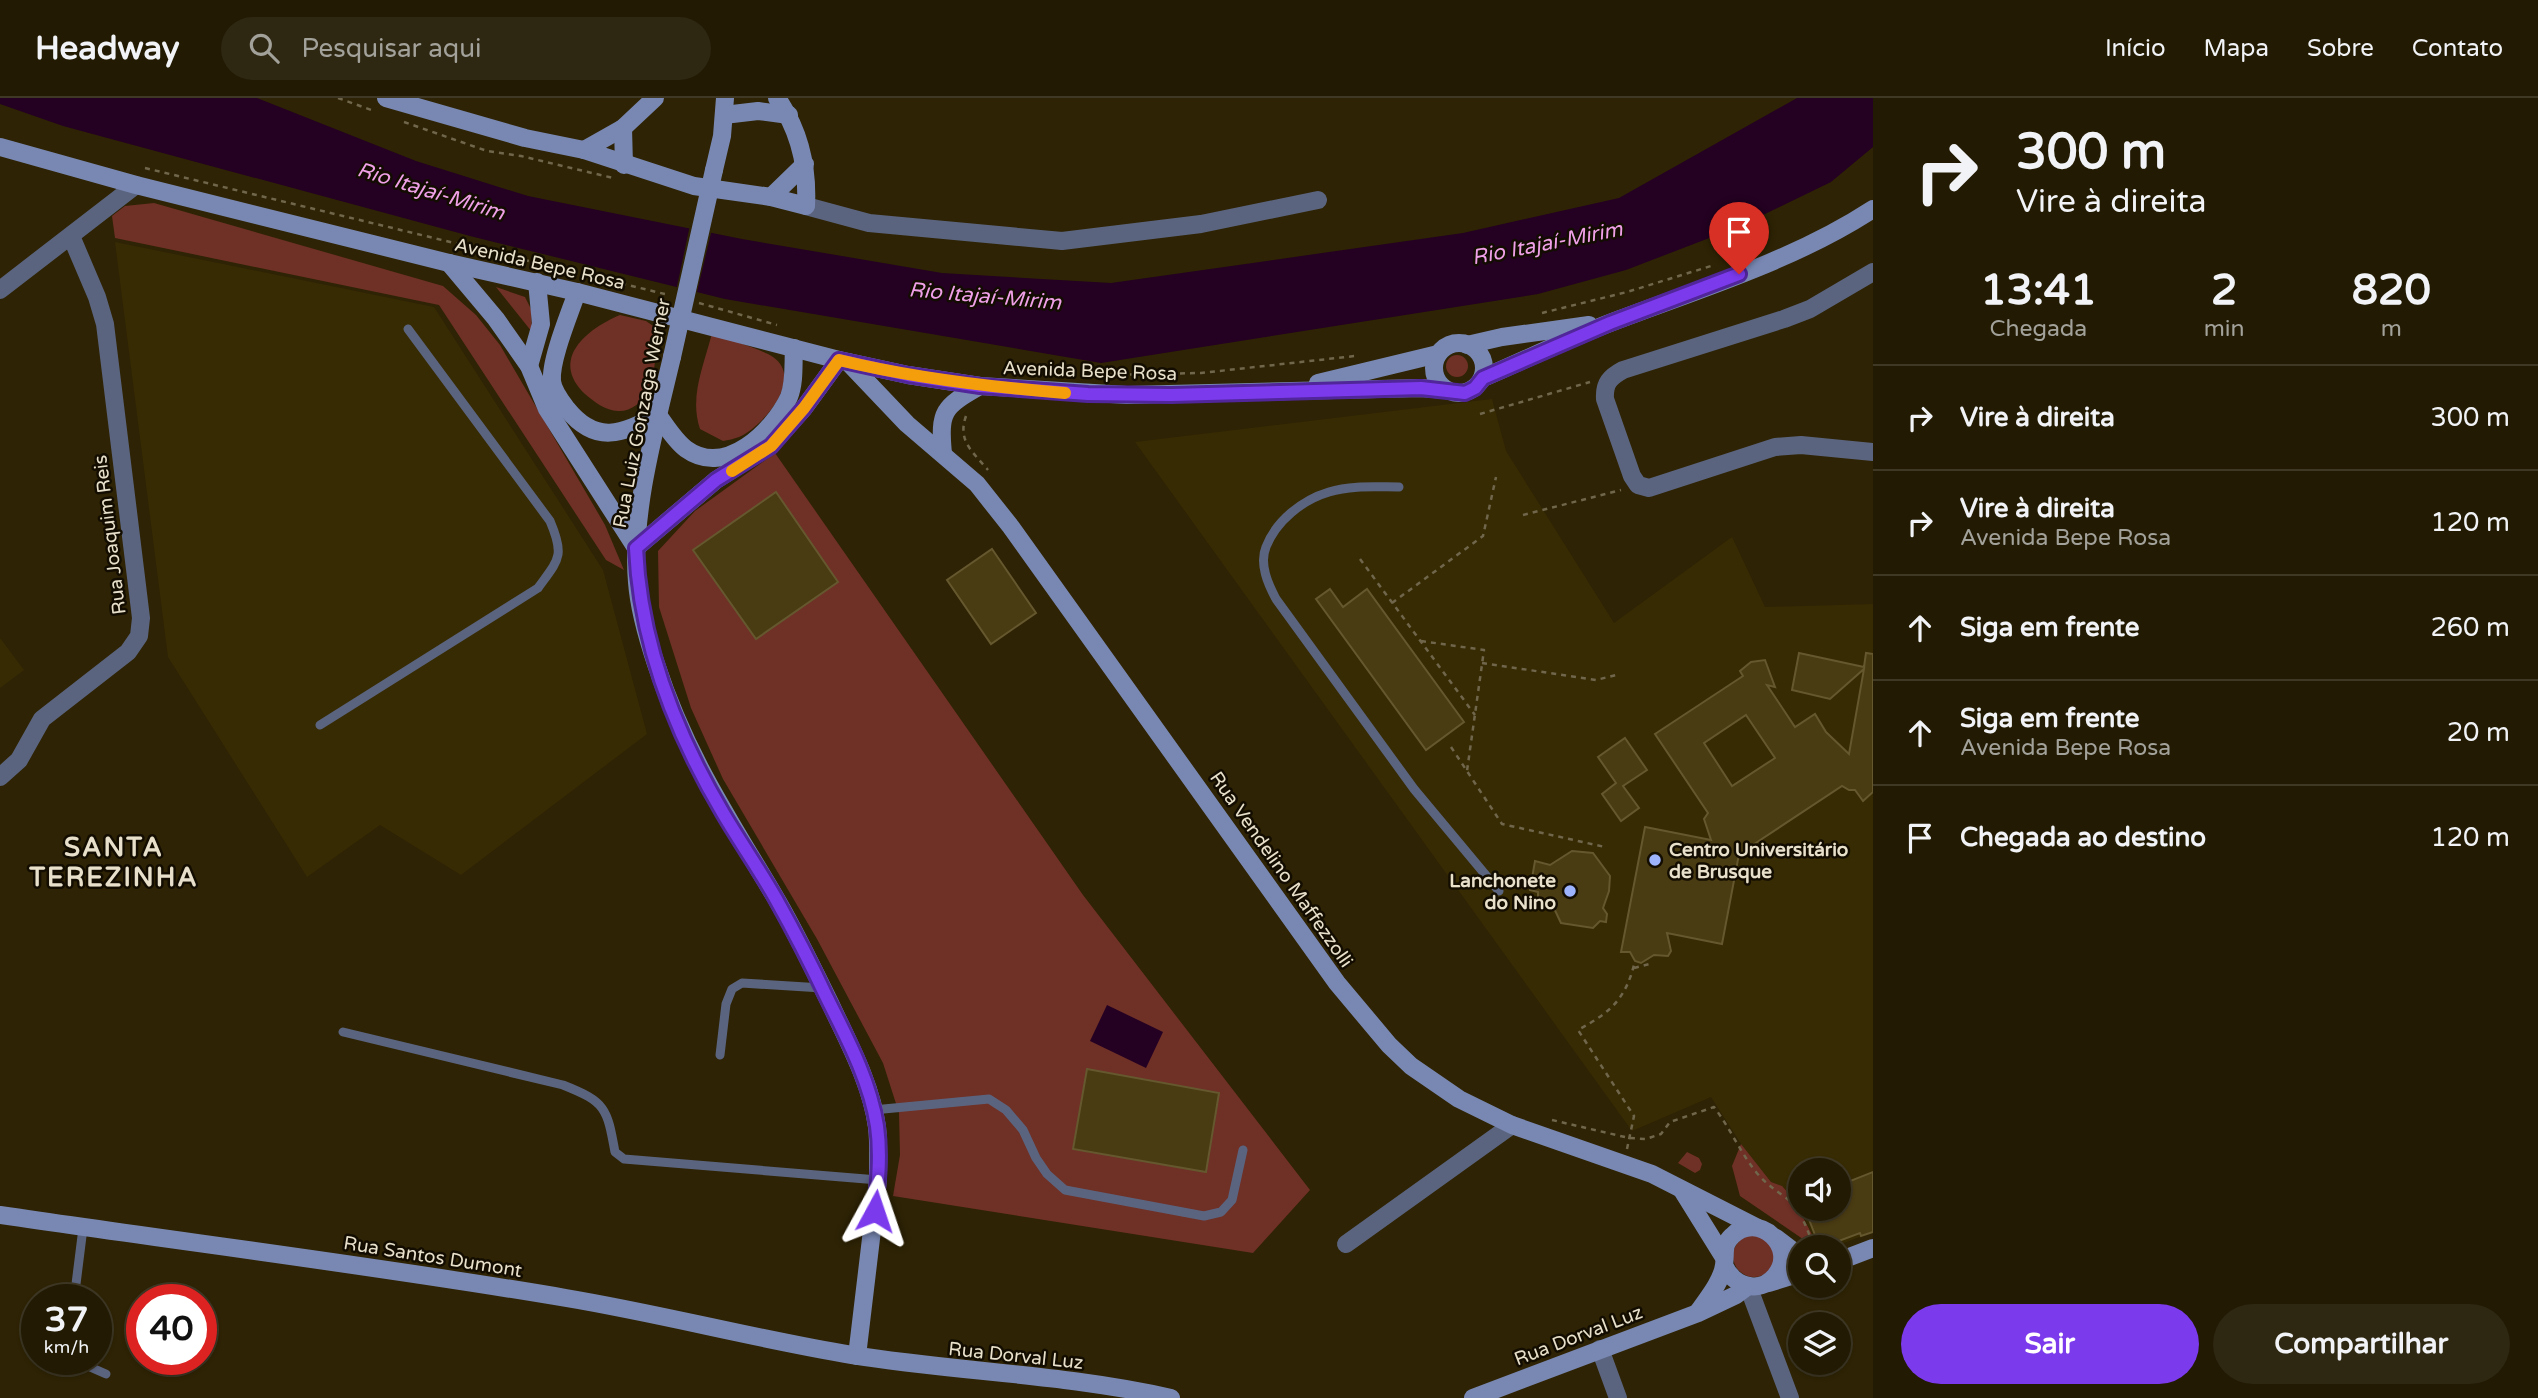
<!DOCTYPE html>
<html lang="pt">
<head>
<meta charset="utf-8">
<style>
  body { margin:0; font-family:"Varela Round",sans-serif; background:#2e2712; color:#f1f3f6; height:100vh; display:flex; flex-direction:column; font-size:26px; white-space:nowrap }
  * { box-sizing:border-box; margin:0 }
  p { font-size:23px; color:#a2a19a }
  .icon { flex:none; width:38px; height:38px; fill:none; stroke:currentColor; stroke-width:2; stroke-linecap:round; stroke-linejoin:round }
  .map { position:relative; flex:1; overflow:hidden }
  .panel { display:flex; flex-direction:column; background:#221a03; width:665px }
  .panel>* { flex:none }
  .guide { background:#221a03; color:#f1f3f6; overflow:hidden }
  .tools { position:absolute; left:1788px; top:1060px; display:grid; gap:14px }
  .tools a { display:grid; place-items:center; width:63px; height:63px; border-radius:50%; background:#221a03; box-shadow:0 2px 5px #0004,0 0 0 2px #3f3825; font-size:35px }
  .speed { position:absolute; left:21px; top:1186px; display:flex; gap:14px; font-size:35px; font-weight:700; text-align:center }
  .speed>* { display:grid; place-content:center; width:91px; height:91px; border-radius:50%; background:#221a03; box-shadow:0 2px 5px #0004,0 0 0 2px #3f3825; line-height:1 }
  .speed small { font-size:18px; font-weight:400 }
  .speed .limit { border:10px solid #d22; background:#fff; color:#111 }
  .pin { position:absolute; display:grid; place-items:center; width:60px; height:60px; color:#fff; margin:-72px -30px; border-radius:50% 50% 50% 0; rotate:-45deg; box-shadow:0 0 7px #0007 }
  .pin .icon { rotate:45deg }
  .me { position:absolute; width:77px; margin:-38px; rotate:5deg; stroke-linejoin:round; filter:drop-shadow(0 0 5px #0008) }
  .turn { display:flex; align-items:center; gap:24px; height:147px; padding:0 28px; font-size:32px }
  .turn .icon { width:91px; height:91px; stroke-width:2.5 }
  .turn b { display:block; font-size:49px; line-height:60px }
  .eta { display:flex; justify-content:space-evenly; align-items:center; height:119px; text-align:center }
  .eta b { font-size:42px; font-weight:700; line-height:49px }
  .primary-button { display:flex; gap:14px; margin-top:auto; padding:14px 28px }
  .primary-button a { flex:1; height:80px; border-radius:42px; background:#7c3aed; color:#fff; font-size:28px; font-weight:700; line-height:80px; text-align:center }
  .primary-button a+a { background:#2e2712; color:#f1f3f6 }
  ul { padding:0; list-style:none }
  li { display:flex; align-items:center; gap:21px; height:105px; padding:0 28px; border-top:2px solid #3f3825 }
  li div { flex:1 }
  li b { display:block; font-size:26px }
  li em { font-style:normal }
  header { display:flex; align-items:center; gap:42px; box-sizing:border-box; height:98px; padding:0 35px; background:#221a03; border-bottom:2px solid #3f3825 }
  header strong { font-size:33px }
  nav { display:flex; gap:38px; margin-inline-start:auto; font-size:24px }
  .search { width:490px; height:63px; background:#2e2712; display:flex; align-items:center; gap:18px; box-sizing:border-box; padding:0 24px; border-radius:38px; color:#a2a19a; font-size:26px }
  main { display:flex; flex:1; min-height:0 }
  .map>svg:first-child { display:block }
</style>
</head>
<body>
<header>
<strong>Headway</strong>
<div class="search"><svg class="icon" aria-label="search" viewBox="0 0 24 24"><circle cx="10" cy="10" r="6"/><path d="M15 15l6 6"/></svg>Pesquisar aqui</div>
<nav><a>Início</a><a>Mapa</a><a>Sobre</a><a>Contato</a></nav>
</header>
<main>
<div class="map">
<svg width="1873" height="1300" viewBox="0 0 1873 1300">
  <rect width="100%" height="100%" fill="#2e2304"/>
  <g fill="#372b04" fill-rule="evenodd">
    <path d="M115 144 434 209 603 472 647 636 461 777 380 727 307 779 168 559Z"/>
    <path d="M1492 301 1506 353 1614 525 1732 439 1765 509 1873 506V1134L1830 1150H1819L1796 1103 1782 1088 1771 1084 1745 1052 1711 999 1632 1033 1135 344ZM1801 1073H1839V1111H1801Z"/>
    <path d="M0 540 24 572 0 590Z"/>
  </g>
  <g fill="#6f3026">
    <path d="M154 105 443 188 476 217 500 247 605 427 624 472 606 462 439 207 115 140 112 118 125 108Z"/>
    <path d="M496 189 525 199 531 211 532 234Z"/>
    <path d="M620 217 646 223 656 230C655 251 657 274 648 294 643 304 630 314 618 313 606 313 593 303 585 296 549 261 587 231 620 217Z"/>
    <path d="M712 235C728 242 759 250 773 259 805 281 762 329 739 339 734 341 728 342 723 343L700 331C689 299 704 267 712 235Z"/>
    <circle cx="1457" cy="268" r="11"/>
    <path d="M775 355 1083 797 1310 1092 1253 1155 893 1098 900 1057 899 1015 883 965 817 841 723 681 691 610 659 509 658 453 695 413Z"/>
    <path d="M1741 1046 1771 1084 1782 1088 1793 1100 1819 1150H1816L1740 1098 1732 1068Z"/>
    <path d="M1687 1054 1699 1060 1702 1066 1700 1072 1695 1075 1678 1065Z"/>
    <circle cx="1754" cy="1158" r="21"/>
  </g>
  <g fill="#240122">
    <path d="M0 0H257L416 63 528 98 742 141 942 175 1111 185 1463 135 1619 100 1797 0H1873V49L1831 84 1738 129 1626 172 1538 196 1101 265 725 201 470 138 63 28 0 6Z"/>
    <path d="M1107 907 1163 934 1146 970 1090 943Z"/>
  </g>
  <path fill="#2e2304" d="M690 127 712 131 696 198 676 193Z"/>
  <g fill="#493b12" stroke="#65572e" stroke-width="2" fill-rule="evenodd">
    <path d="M776 394 838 484 756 541 693 452Z"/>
    <path d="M992 451 1036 515 991 546 947 482Z"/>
    <path d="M1330 491 1343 509 1367 491 1464 624 1426 652 1316 501Z"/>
    <path d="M1799 555 1864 569 1866 555 1873 556V694L1863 703 1855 692H1849L1842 688 1739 756 1722 846 1667 835 1671 853 1668 858 1654 857 1641 865 1635 863 1630 854H1621L1645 729 1711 742 1704 721 1708 715 1655 636 1743 578 1740 573 1751 564 1765 562 1775 589 1767 587 1795 629 1815 616 1826 634 1849 656 1864 571 1830 601 1792 592ZM1746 617 1775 660 1732 688 1704 645Z"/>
    <path d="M1625 640 1647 672 1623 688 1639 710 1621 723 1602 696 1616 685 1598 659Z"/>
    <path d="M1572 753 1593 755 1610 778 1609 793 1603 810 1607 816 1606 824 1600 823 1593 830 1561 825 1551 804 1538 802V794L1530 792 1535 763 1550 767Z"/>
    <path d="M1087 971 1219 995 1206 1074 1073 1051Z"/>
    <path d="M1873 1074V1134L1861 1138 1860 1135 1820 1150 1805 1111H1839V1100L1845 1098 1840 1087Z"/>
  </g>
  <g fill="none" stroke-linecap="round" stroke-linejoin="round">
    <g stroke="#70664b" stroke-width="2.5" stroke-dasharray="5 5" stroke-linecap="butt">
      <path d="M338 0 374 13"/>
      <path d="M404 24 487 53 521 58 613 80"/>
      <path d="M145 70 669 197"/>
      <path d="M699 205 777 227"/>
      <path d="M1542 215 1627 194 1711 168"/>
      <path d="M1100 277 1201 275 1355 258"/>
      <path d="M1480 316 1590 284"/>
      <path d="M966 318C957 343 973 354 988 372"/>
      <path d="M1523 417 1621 392"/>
      <path d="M1360 461 1475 617"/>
      <path d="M1392 505 1483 438 1496 379"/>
      <path d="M1421 543 1484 552 1467 673"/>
      <path d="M1482 565 1596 582 1616 577"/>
      <path d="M1451 649 1502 726 1605 749"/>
      <path d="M1634 870 1653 865"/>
      <path d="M1552 1022 1629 1040 1646 1041 1661 1036 1670 1024 1714 1009C1730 1030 1740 1054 1756 1074 1765 1085 1774 1091 1785 1099 1800 1110 1807 1130 1813 1147"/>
      <path d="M1627 1051 1634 1018 1578 932C1611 914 1626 901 1635 863"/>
    </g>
    <g stroke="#5b647f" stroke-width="9">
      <path d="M1399 389C1376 389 1351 387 1329 394 1302 402 1276 423 1266 449 1259 466 1268 486 1276 501L1414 691 1499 793"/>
      <path d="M320 627 538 490C559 461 565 458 550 423L408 231"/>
      <path d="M343 934 563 987C606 1004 607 1010 615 1054L624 1061 878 1082"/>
      <path d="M720 957 726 906 732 891 742 885 822 890"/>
      <path d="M873 1012 989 1001 1006 1012 1023 1032 1036 1060 1047 1076 1065 1092 1204 1118 1221 1114 1232 1102 1243 1052"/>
      <path d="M74 1202 83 1130"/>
      <path d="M74 1262 106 1276"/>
    </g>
    <g stroke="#5b647f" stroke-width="18">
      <path d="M806 108 869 125 1062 143 1201 126 1318 102"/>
      <path d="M1873 174 1810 211 1784 221 1623 272C1610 279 1604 285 1605 301L1632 378 1638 387 1649 390 1775 349 1801 347 1873 354"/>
      <path d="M0 192 136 87"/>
      <path d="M0 679 19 662 42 621 128 554 139 538 141 520 105 226 97 199 71 138"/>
      <path d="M1346 1146 1512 1027"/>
      <path d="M1748 1188 1790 1300"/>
      <path d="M1600 1251 1618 1300"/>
    </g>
    <g stroke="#7988b3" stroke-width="18">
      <path d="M386 0 525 40 584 52 694 88 771 99 806 108C808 69 800 33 777 0"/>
      <path d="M724 17 758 13 789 17"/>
      <path d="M623 30 624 67"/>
      <path d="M0 49 136 87 449 165 577 194 839 262 908 277 980 288 1127 297 1421 290 1446 292"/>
      <path d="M584 52 623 30 655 0"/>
      <path d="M714 72 722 38 725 0"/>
      <path d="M771 99 805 66"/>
      <path d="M449 165 496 221 529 268 547 311 636 450"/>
      <path d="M577 194C570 215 550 262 552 283 553 293 561 303 567 311 596 347 622 336 658 317"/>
      <circle cx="1459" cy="270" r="25"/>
      <path d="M1467 247 1502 239 1589 227"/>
      <path d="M672 259C656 327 631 414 637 484 639 512 647 539 656 566 685 655 727 718 774 797 795 832 812 869 830 905 848 944 871 985 877 1029 879 1046 878 1064 878 1082L857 1258"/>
      <path d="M848 264 907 326 977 386 1011 429 1337 885 1389 947 1411 968 1459 1001 1512 1027 1652 1076 1756 1129"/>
      <path d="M529 268 541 226 537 184"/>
      <path d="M1483 280C1527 261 1570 240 1615 223 1702 190 1795 162 1873 111"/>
      <path d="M1318 285 1438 256"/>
      <path d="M658 317C666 328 675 343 686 351 726 380 773 333 789 299 795 284 793 266 794 250"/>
      <path d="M943 356C939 313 943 309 980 288"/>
      <path d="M636 450 716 382 771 347 804 310 839 262"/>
      <path d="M1682 1092 1723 1158"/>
      <path d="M0 1117C189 1145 378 1168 566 1200 662 1216 756 1241 852 1257 958 1274 1066 1276 1171 1300"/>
      <path d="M1776 1140 1801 1159"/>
      <path d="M1839 1163 1873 1150"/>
      <path d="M1769 1185 1801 1175"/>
      <path d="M1698 1214C1707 1201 1722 1183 1724 1167 1726 1156 1722 1147 1732 1138 1758 1112 1799 1150 1775 1178 1759 1197 1733 1188 1724 1167"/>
      <path d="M1473 1300 1698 1215 1736 1197 1748 1188"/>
    </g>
    <path stroke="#7988b3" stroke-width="18" d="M672 259 714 72"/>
  </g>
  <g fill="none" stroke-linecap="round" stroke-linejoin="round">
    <defs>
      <path id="route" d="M875 1113C878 1085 881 1056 877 1028 870 983 847 940 827 900 811 866 794 833 776 801 759 771 740 744 723 715 675 634 640 545 636 450L716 382 771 348 804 310 839 262 908 277 980 288 1088 296 1171 297 1421 290 1465 295 1475 290 1483 280 1610 225 1739 176"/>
    </defs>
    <use href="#route" stroke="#51269a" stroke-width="18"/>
    <use href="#route" stroke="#7c3aed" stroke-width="12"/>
    <path stroke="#f59e0b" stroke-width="12" d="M732 373 771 348 804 310 839 262C913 280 989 289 1065 295"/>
  </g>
  <g fill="#9db4fd" stroke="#130d01" stroke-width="2.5">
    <circle cx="1655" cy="762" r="7"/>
    <circle cx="1570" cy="793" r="7"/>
  </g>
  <g text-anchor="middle" stroke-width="5" stroke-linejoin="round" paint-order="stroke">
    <g font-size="19" fill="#e8e0ca" stroke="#130d01">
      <text transform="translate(540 165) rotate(13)" y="7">Avenida Bepe Rosa</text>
      <text transform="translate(1090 272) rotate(2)" y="7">Avenida Bepe Rosa</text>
      <text transform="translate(641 315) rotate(-79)" y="7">Rua Luiz Gonzaga Werner</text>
      <text transform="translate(109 437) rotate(-97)" y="7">Rua Joaquim Reis</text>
      <text transform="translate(1282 771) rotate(55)" y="7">Rua Vendelino Maffezzolli</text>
      <text transform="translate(433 1158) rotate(9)" y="7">Rua Santos Dumont</text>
      <text transform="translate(1578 1237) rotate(-21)" y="7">Rua Dorval Luz</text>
      <text transform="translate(1016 1257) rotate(6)" y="7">Rua Dorval Luz</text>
    </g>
    <g font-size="19" font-weight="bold" fill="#e8e0ca" stroke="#130d01" text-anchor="start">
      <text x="1669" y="758">Centro Universitário<tspan x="1669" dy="22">de Brusque</tspan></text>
      <text x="1556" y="789" text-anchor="end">Lanchonete<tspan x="1556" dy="22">do Nino</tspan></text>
    </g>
    <g font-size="21" font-style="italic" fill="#efa0e7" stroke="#130d01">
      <text transform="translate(431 93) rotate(17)" y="7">Rio Itajaí-Mirim</text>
      <text transform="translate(1547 145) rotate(-11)" y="7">Rio Itajaí-Mirim</text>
      <text transform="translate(985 198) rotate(5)" y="7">Rio Itajaí-Mirim</text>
    </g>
    <g font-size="26" font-weight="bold" letter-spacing="2" fill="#e8e0ca" stroke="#130d01">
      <text x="114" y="758">SANTA<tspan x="114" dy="30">TEREZINHA</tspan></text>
    </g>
  </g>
</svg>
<div class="tools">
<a><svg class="icon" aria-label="sound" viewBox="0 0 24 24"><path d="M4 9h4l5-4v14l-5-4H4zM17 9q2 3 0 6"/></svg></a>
<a><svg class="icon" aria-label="search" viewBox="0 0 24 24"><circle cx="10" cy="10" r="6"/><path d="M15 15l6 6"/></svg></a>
<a><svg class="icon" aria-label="layers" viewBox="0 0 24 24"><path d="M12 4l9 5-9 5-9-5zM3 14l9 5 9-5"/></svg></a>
</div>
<div class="speed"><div>37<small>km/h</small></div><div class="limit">40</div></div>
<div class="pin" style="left:1739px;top:176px;background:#d93025"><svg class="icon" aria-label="arrive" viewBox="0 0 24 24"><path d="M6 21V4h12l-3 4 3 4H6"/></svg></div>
<svg class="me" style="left:875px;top:1113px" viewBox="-20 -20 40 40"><path d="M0-17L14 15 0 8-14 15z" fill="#7c3aed" stroke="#fff" stroke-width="4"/></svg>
</div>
<section class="panel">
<div class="guide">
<div class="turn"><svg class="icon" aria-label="right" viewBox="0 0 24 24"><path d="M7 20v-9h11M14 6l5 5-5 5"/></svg><div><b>300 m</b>Vire à direita</div></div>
</div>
<div class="eta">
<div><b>13:41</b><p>Chegada</p></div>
<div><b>2</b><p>min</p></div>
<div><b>820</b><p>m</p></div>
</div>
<ul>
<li><svg class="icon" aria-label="right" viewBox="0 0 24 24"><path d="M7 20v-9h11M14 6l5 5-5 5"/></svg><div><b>Vire à direita</b></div><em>300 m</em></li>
<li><svg class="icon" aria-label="right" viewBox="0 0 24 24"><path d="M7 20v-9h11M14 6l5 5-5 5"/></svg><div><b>Vire à direita</b><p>Avenida Bepe Rosa</p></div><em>120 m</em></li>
<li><svg class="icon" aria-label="ahead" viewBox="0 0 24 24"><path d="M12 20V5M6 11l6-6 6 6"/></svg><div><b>Siga em frente</b></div><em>260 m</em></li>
<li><svg class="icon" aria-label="ahead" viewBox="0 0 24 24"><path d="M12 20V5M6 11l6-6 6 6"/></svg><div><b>Siga em frente</b><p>Avenida Bepe Rosa</p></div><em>20 m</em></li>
<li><svg class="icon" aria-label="arrive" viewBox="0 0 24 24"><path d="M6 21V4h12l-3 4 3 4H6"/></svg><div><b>Chegada ao destino</b></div><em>120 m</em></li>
</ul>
<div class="primary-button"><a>Sair</a><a>Compartilhar</a></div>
</section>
</main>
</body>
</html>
